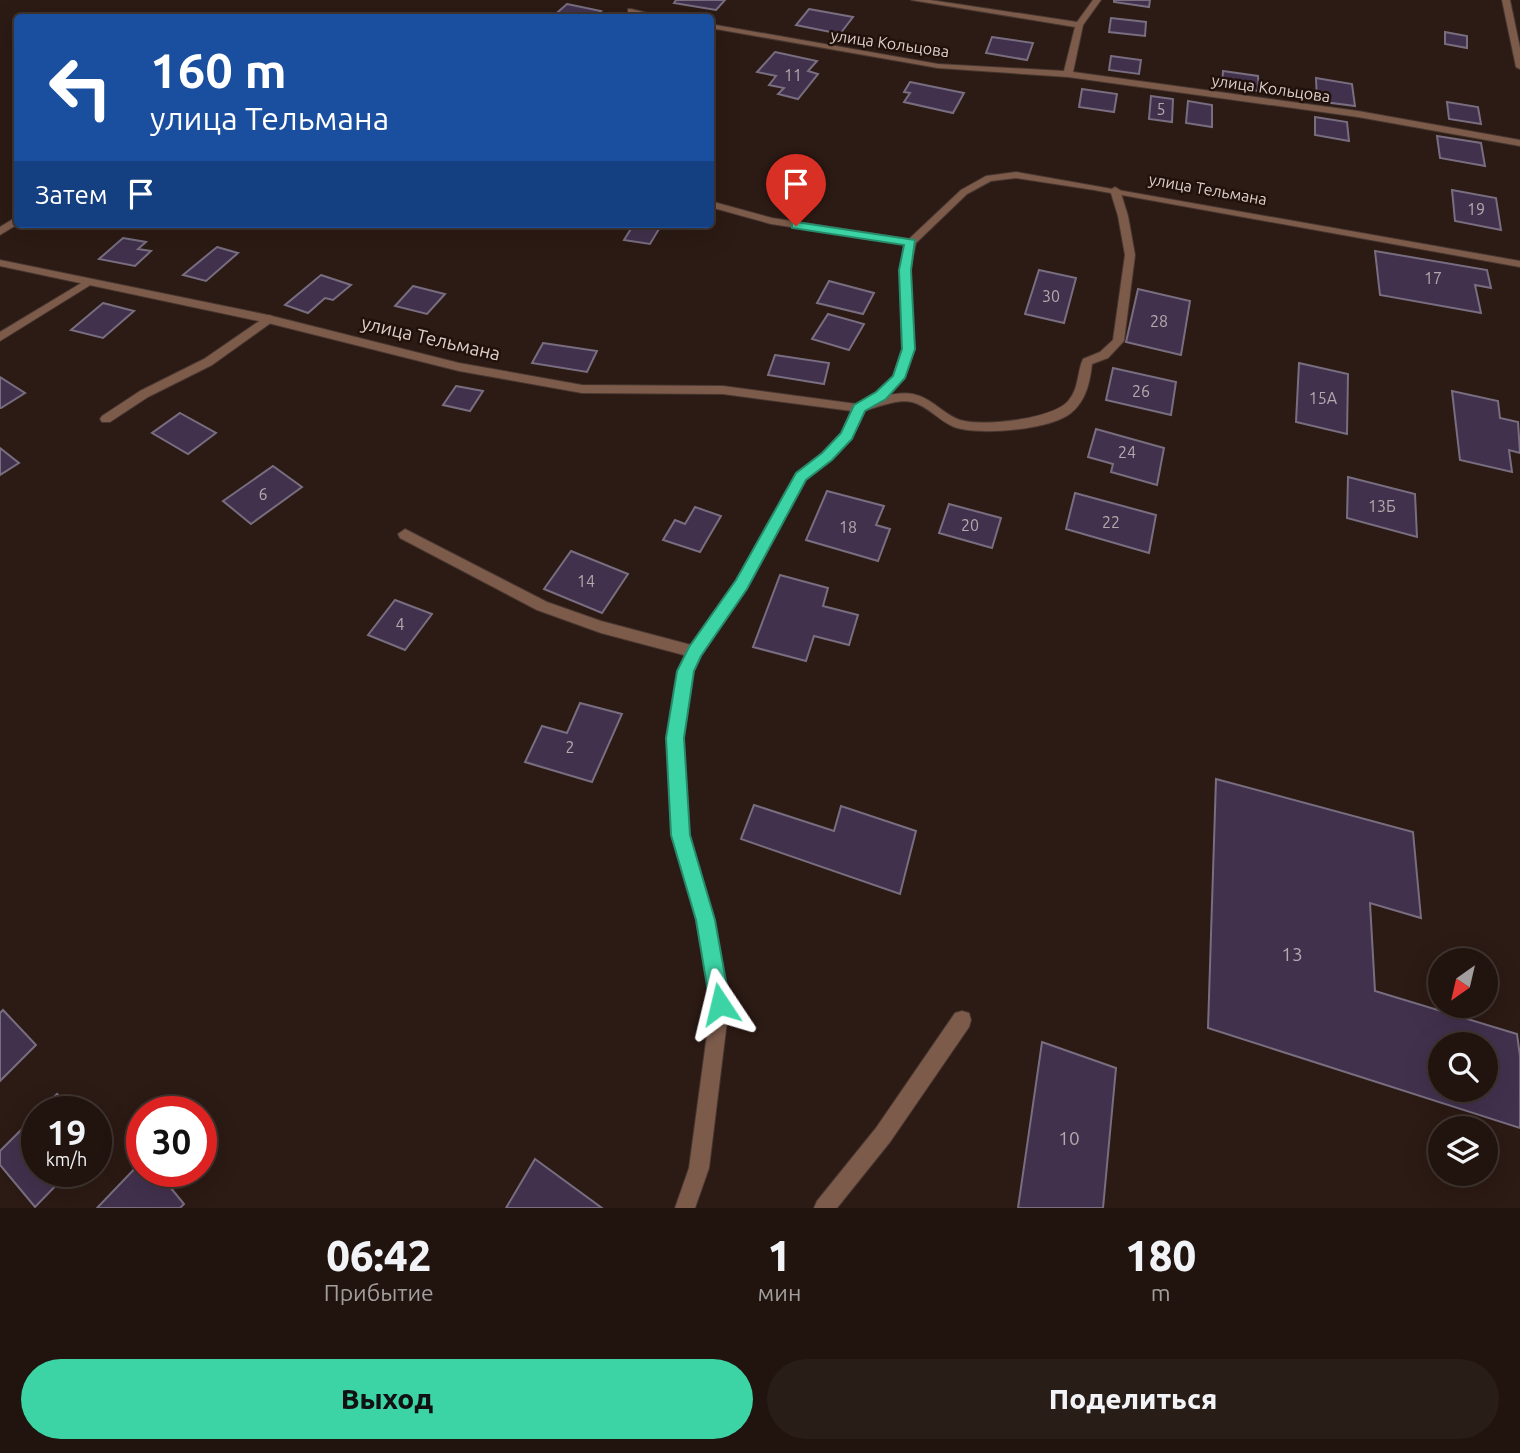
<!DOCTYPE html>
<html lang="ru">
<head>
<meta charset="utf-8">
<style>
  body { margin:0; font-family:Ubuntu,sans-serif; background:#291d18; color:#f1f3f6; height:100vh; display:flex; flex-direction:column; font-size:26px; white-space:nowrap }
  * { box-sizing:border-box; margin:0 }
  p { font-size:23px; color:#a29e9e }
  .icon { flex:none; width:38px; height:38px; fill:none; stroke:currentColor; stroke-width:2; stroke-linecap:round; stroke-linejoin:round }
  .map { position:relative; height:1208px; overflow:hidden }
  .drawer { display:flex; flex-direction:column; background:#21140f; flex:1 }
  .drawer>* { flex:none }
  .guide { position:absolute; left:14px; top:14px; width:700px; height:214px; border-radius:7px; box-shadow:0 7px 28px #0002,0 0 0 2px #3e332f; background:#1a4fa0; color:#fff; overflow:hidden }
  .needle { width:46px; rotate:214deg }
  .buttons { position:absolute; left:1428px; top:948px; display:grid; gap:14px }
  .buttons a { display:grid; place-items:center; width:70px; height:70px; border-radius:50%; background:#21140f; box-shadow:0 7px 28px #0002,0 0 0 2px #3e332f; font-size:35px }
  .speed { position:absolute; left:21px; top:1096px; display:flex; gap:14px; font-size:35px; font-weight:700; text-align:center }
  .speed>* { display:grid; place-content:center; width:91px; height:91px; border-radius:50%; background:#21140f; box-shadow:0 7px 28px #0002,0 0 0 2px #3e332f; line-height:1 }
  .speed small { font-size:18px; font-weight:400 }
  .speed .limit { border:10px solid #d22; background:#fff; color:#111 }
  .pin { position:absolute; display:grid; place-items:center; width:60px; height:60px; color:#fff; margin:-72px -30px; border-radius:50% 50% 50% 0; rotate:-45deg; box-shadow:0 0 7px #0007 }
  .pin .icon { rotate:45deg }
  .me { position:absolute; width:77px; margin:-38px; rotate:350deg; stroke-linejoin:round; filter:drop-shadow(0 0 5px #0008) }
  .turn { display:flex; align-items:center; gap:24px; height:147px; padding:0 21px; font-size:32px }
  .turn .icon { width:91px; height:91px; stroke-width:2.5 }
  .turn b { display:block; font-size:49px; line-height:60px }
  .then { display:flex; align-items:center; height:66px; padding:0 21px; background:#0003; gap:14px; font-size:26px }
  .eta { display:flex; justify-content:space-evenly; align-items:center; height:119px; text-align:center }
  .eta b { font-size:42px; font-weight:800; line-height:49px }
  .button { display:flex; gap:14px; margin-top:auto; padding:14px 21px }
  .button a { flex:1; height:80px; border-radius:42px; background:#3cd4a4; color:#111; font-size:28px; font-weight:800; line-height:80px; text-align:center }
  .button a+a { background:#291d18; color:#f1f3f6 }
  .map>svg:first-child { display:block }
</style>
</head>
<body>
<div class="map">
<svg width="1520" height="1208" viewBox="0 0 1520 1208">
  <rect width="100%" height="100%" fill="#2c1a14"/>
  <g fill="#42314d" stroke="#786e80" stroke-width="2" fill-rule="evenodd">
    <path d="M676 0H725L716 10 674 3Z"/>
    <path d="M1114 0H1150L1149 7 1114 2Z"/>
    <path d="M567 4 601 11 594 18H551Z"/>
    <path d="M809 9 853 17 840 34 796 25Z"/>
    <path d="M1111 18 1146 22 1145 36 1109 32Z"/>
    <path d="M1445 32 1467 36V48L1445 44Z"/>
    <path d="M992 37 1033 43 1027 60 986 53Z"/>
    <path d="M775 52 817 61 808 71 818 74 798 99 778 94 784 88 769 85 776 76 757 72Z"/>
    <path d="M1111 56 1141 60 1139 74 1109 70Z"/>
    <path d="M1223 71 1258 76 1259 91 1222 86Z"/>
    <path d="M1316 78 1352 84 1355 106 1317 101Z"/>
    <path d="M910 82 964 93 953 113 904 102 910 93 904 92Z"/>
    <path d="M1082 89 1117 94 1114 112 1079 107Z"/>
    <path d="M1151 96 1173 99 1172 122 1149 119Z"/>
    <path d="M1188 101 1212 105V127L1186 123Z"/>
    <path d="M1447 102 1478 107 1481 124 1449 119Z"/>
    <path d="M1315 117 1347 122 1349 141 1315 135Z"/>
    <path d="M1437 136 1481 143 1485 166 1440 158Z"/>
    <path d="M1452 190 1496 198 1501 230 1455 221Z"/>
    <path d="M634 224H662L650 244 624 240Z"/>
    <path d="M123 238 146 242 138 249 151 251 135 266 99 259Z"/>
    <path d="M217 247 238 253 206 281 183 275Z"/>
    <path d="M1375 251 1487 270 1491 288 1475 285 1481 313 1380 295Z"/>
    <path d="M1039 270 1076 278 1064 323 1025 314Z"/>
    <path d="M321 275 351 285 333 300 325 298 308 313 285 305Z"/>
    <path d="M829 281 874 293 863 314 817 303Z"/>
    <path d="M413 286 445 294 427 314 395 306Z"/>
    <path d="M1138 289 1190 301 1181 355 1126 342Z"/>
    <path d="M103 303 134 311 103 338 71 330Z"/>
    <path d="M828 314 864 324 849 350 812 339Z"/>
    <path d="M543 343 597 351 587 372 532 363Z"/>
    <path d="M775 355 829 363 824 384 768 375Z"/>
    <path d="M1299 363 1348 374 1347 434 1296 422Z"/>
    <path d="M1113 368 1176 382 1171 415 1106 400Z"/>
    <path d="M0 377 25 393 1 408H0Z"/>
    <path d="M456 386 483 391 470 411 443 405Z"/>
    <path d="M1452 391 1498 401 1500 418 1518 422 1520 453 1509 450 1512 472 1460 460Z"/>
    <path d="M180 413 216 433 188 454 152 433Z"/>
    <path d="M1096 429 1164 448 1157 485 1111 472 1113 464 1088 457Z"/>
    <path d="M0 448 19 463 0 475Z"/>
    <path d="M273 466 302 487 251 524 223 501Z"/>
    <path d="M1348 477 1415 494 1417 537 1347 518Z"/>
    <path d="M827 491 884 506 876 525 890 529 878 561 806 540Z"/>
    <path d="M1075 493 1156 515 1149 553 1066 529Z"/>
    <path d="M949 504 1001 518 992 548 939 533Z"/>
    <path d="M695 507 721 516 700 552 663 540 675 520 685 524Z"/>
    <path d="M571 551 628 574 602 613 544 589Z"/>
    <path d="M780 575 828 588 823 606 858 615 849 645 814 636 806 661 753 647Z"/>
    <path d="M395 600 432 614 405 650 368 635Z"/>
    <path d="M580 703 622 714 592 782 525 762 542 726 567 733Z"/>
    <path d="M1216 779 1413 832 1421 918 1370 903 1375 991 1517 1034 1520 1056V1128L1208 1028ZM1440 1045H1486V1090H1440Z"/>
    <path d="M754 805 834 831 841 806 916 831 900 894 741 839Z"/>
    <path d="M3 1010 36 1045 0 1081V1013Z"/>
    <path d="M1042 1042 1116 1068 1103 1208H1018Z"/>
    <path d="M57 1094 72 1111H39Z"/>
    <path d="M37 1114V1171H70L35 1207 0 1165V1151Z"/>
    <path d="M535 1159 602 1208H506Z"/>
    <path d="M142 1161V1171H157L184 1204 180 1208H97Z"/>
  </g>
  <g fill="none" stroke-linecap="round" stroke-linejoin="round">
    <defs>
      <g id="service">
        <path d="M1115 187 1120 190 1128 216 1135 255 1124 341 1108 358 1092 364C1090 382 1086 401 1071 413 1050 430 979 436 954 427 939 421 928 406 912 402 896 399 879 407 864 411L860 410V404C876 399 895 391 913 394 932 398 943 414 960 420 983 427 1054 419 1069 400 1079 388 1077 372 1083 359L1100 352 1113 340 1125 255 1118 216 1110 190Z"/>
        <path d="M18 216V224L0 235V227Z"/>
        <path d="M88 279 93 282 92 284 0 341V332Z"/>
        <path d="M268 315 272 316V322L212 365 148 397 110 422H102L100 419 102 416 140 391 204 359Z"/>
        <path d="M405 529 547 602 601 621 695 646 700 648 702 652 700 656 695 658 601 633 537 610 400 538 398 534Z"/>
        <path d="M962 1011 969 1013 971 1020 969 1027 890 1142 837 1208H814L817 1201 876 1128 955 1013Z"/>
      </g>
      <g id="minor">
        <path d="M911 0H930L1077 22 1093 0H1101L1083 25 1073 72 1358 111 1520 140V146L1358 117 1068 77 938 68 710 28V24L938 64 1064 71 1075 27Z"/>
        <path d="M628 9H631L668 18H651L628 13Z"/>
        <path d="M1016 172 1520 261V267L1094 190 1016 178 991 181 967 194 916 243 910 270 914 349 904 378 885 399 864 411 851 438 831 460 805 480 746 589 700 656 693 671 683 738 688 835 714 920 729 1005 709 1168 695 1208H675L689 1168 711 1005 696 920 672 835 667 738 679 671 690 648 736 581 797 474 823 454 842 433 852 411 723 394 582 393 459 371 268 323 0 266V260L268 315 459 363 582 385 723 386 857 404 877 393 893 376 902 349 900 270 905 244 771 224 710 207V201L772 218 909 239 961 190 986 176Z"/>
      </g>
      <path id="tertiary" d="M1502 0H1510L1520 48V69L1516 67Z"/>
    </defs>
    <use href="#service" stroke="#483731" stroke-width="2"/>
    <use href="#minor" stroke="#483731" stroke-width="2"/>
    <use href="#tertiary" stroke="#483731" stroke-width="2"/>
    <use href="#service" fill="#7c5b4a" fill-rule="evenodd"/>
    <use href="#minor" fill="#7c5b4a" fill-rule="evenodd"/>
    <use href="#tertiary" fill="#7c5b4a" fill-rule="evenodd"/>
  </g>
  <path fill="#3cd4a4" stroke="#278a6b" stroke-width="2" d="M796 222 915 240 911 270 915 349 905 378 886 399 865 411 852 439 832 460 806 480 747 589 701 656 694 671 684 738 690 835 715 920 730 1004 727 1012 720 1015 713 1012 710 1004 696 920 671 835 666 738 677 671 689 647 736 580 796 473 822 453 841 433 854 405 876 392 893 376 902 349 899 270 904 245 792 228V223Z"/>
  <g text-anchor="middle" stroke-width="5" stroke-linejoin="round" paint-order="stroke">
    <g font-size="16" fill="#dccfcb" stroke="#22110b">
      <text transform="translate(890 43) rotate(8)" y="6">улица Кольцoва</text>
      <text transform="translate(1271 88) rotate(8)" y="6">улица Кольцова</text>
      <text transform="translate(1208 189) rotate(10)" y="6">улица Тельмана</text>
    </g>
    <g font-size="16" fill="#b6a8ac">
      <text x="793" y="81">11</text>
      <text x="1161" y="115">5</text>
      <text x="1476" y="215">19</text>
      <text x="1433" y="284">17</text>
      <text x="1051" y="302">30</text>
      <text x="1159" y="327">28</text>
      <text x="1141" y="397">26</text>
      <text x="1323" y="404">15А</text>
      <text x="1127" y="458">24</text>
      <text x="263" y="500">6</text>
      <text x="1382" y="512">13Б</text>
      <text x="1111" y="528">22</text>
      <text x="970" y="531">20</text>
      <text x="848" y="533">18</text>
      <text x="586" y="587">14</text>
      <text x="400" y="630">4</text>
      <text x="570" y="753">2</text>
    </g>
    <g font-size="19" fill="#dccfcb" stroke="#22110b">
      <text transform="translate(431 338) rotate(13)" y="7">улица Тельмана</text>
    </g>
    <g font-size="19" fill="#b6a8ac">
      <text x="1292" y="961">13</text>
      <text x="1069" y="1145">10</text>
    </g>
  </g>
</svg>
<div class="buttons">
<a><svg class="needle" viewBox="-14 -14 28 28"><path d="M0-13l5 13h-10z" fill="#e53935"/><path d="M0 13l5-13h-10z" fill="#a29e9e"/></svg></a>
<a><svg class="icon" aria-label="search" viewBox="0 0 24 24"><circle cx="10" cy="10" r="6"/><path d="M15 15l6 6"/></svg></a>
<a><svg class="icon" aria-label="layers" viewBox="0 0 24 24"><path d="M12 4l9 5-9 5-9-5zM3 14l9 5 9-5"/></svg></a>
</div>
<div class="speed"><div>19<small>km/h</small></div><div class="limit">30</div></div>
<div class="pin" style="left:796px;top:226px;background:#d93025"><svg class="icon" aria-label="arrive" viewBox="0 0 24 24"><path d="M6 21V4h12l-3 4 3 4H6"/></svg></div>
<svg class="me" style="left:720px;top:1004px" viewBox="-20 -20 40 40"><path d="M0-17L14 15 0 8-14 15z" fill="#3cd4a4" stroke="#fff" stroke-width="4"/></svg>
<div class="guide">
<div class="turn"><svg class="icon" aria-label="left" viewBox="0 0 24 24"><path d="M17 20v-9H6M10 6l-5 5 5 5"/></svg><div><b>160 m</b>улица Тельмана</div></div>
<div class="then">Затем<svg class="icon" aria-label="arrive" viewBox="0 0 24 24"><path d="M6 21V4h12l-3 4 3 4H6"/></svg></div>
</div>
</div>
<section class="drawer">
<div class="eta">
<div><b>06:42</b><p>Прибытие</p></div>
<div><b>1</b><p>мин</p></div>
<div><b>180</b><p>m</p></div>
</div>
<div class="button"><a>Выход</a><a>Поделиться</a></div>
</section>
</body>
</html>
